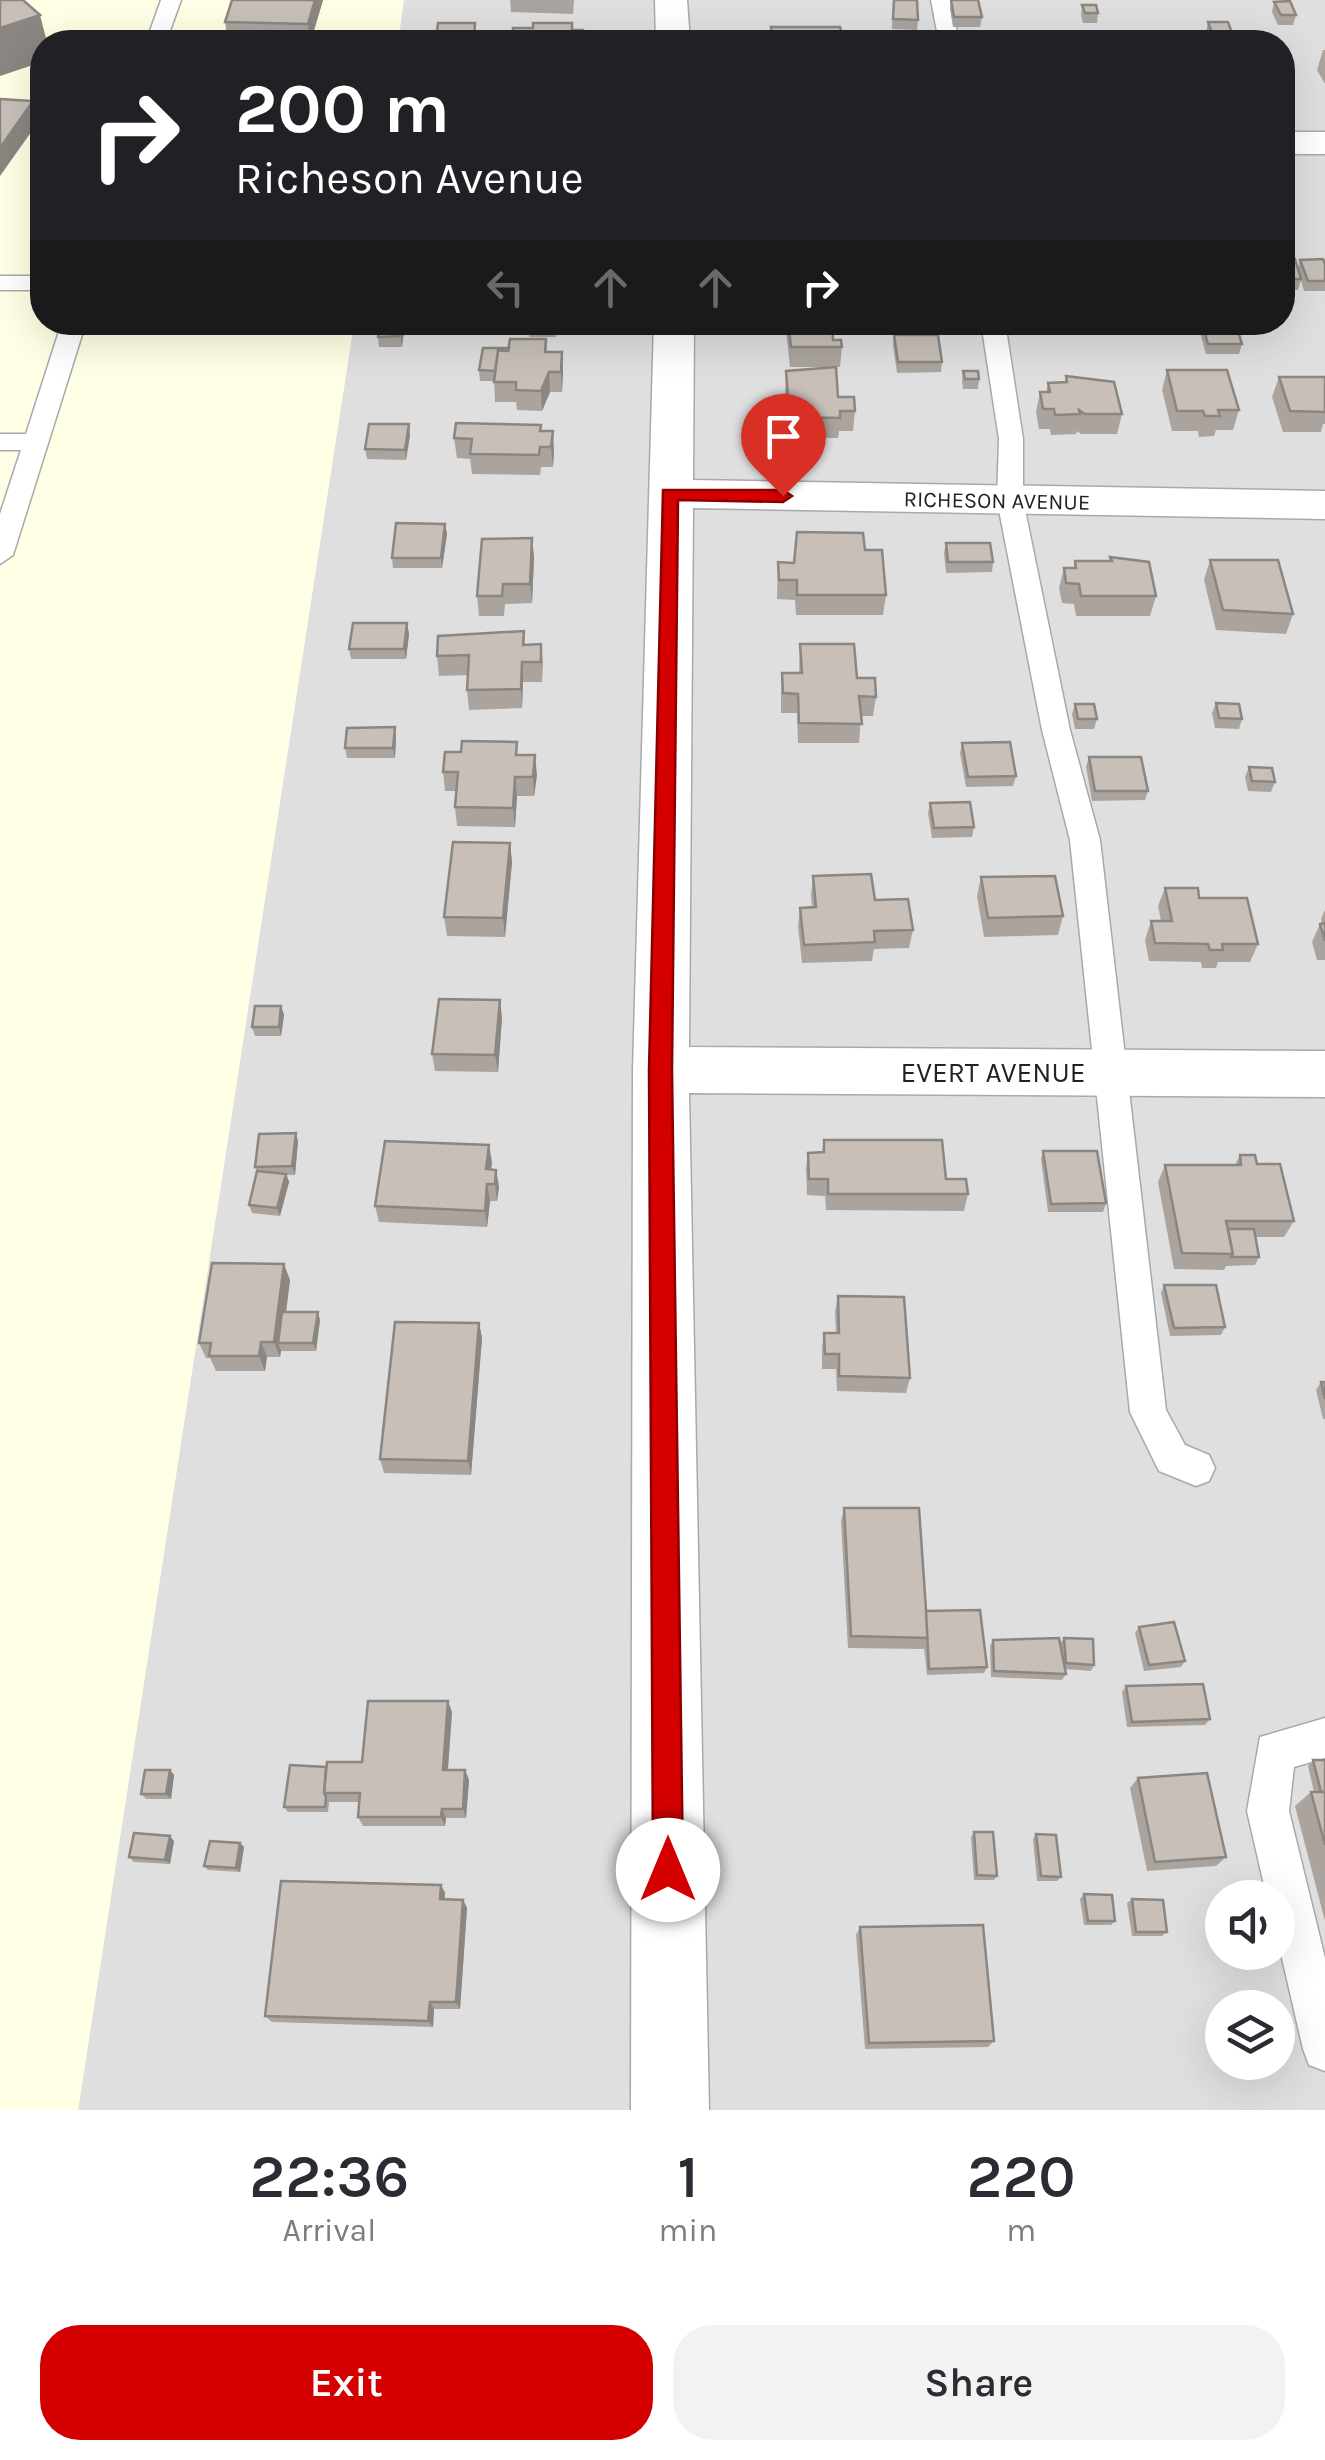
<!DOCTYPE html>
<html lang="en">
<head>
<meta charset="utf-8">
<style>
  body { margin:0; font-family:Karla,sans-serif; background:#f2f2f3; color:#2b2b33; height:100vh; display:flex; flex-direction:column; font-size:38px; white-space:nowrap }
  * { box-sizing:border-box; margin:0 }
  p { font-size:32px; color:#7c7c81 }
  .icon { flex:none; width:55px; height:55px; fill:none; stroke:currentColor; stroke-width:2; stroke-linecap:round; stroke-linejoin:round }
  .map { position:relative; height:2110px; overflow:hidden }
  .side { display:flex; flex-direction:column; background:#fff; flex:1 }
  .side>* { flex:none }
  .banner { position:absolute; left:30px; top:30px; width:1265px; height:305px; border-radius:40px; box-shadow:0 10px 40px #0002; background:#202124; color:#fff; overflow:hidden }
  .controls { position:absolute; left:1205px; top:1880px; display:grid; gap:20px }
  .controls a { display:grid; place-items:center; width:90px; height:90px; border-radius:50%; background:#fff; box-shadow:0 10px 40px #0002; font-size:50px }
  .pin { position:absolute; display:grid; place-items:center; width:85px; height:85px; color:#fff; margin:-102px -42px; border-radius:50% 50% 50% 0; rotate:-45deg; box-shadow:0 0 10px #0007 }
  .pin .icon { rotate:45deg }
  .me { position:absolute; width:110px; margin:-55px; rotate:0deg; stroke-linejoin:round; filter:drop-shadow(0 0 8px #0008) }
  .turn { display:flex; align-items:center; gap:35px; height:210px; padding:0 40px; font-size:45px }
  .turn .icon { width:130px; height:130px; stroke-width:2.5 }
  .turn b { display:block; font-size:70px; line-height:85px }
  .lanes { display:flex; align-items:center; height:95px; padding:0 40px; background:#0003; justify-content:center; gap:50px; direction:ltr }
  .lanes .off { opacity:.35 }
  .eta { display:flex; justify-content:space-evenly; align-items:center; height:170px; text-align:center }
  .eta b { font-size:60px; font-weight:600; line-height:70px }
  .action { display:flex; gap:20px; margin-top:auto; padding:20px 40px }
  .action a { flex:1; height:115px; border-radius:40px; background:#d40000; color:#fff; font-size:40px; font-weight:600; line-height:115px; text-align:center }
  .action a+a { background:#f2f2f3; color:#2b2b33 }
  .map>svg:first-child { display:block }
</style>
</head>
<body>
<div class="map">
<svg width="1325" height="2110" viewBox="0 0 1325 2110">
  <rect width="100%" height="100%" fill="#f2efe9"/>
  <path fill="#e0dfdf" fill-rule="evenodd" d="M404 0H1325V2110H78L354 323 1282 322V42H398ZM1222 1898H1278V1952H1222ZM1222 2008H1278V2062H1222Z"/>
  <path fill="#ffffe5" d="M0 0H404L398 42H42V322L354 323 78 2110H0Z"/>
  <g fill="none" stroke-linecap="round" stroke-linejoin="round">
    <defs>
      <g id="service">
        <path d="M161 0H181L166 42H146Z"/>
        <path d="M931 0H951L959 42H939Z"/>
        <rect x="0" y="276" width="42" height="14"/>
        <path d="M62 322H86L13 555 0 564V514L21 450H0V434H26Z"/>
        <path d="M981 322H1005L1023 439V500L1070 730 1100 840 1166 1410 1185 1445 1209 1455 1215 1468 1209 1481 1196 1486 1159 1471 1130 1412 1070 840 1042 730 997 500 999 439Z"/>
        <path d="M1325 1718V1758L1294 1767 1289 1811 1325 1958V2071L1309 2065 1303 2049 1278 1941V1898H1267L1247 1811 1260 1737Z"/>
      </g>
      <g id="minor">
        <path d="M655 0H687L690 42H656Z"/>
        <rect x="1282" y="132" width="43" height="22"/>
        <path d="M654 322H694L693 480 1325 491V519L693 508 689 1047 1325 1051V1097L689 1093 709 2110H631L633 1070Z"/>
      </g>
    </defs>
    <use href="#service" stroke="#a9a9a9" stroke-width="3"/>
    <use href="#minor" stroke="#a9a9a9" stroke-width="3"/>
    <use href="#service" fill="#fff" fill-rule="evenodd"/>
    <use href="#minor" fill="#fff" fill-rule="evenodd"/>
  </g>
  <g fill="#aba49e">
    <path d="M323 0 311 42H228L225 22Z"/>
    <path d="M510 0H574L573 14 511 12Z"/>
    <path d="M893 0 918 20 917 30 892 29Z"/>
    <path d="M951 0 982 17 980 27H953L950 9Z"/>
    <path d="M1274 2 1296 15 1293 25H1278L1272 12Z"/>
    <path d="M1082 5 1098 13 1097 23H1083L1081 15Z"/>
    <path d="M1208 22 1233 36 1232 42H1210L1206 32Z"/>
    <path d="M475 23V42H436V39Z"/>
    <path d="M513 28 583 30 584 42H513Z"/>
    <path d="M1323 50H1325V84L1317 70Z"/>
    <path d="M1282 175 1292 198 1286 218H1282Z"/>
    <path d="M1282 259 1298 268 1300 260 1325 264V291H1304L1301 280 1298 290 1282 289Z"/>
    <path d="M477 322H559L556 337H529L528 325H477Z"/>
    <path d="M785 322H832L833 340 842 347 840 367H836L838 397 855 411 853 431H839L838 438 790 437 789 423H782L781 415 782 395H785L786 371 835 367H790Z"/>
    <path d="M1197 322H1235L1242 344 1239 354H1206Z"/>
    <path d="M404 331 402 347H379L378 337Z"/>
    <path d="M894 335 942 362 941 372 897 373 893 345Z"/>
    <path d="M546 339 547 352H562L563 372 562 392H550L542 411 517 410 516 402H495L494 381H480L479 370 509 348Z"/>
    <path d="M1167 370 1239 410 1233 430H1216L1214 436 1199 437 1198 431H1172L1162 390Z"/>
    <path d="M963 371 979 379 978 389H963L962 381Z"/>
    <path d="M1066 376 1122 414 1117 434H1081L1077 431 1076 434 1051 435 1050 429H1039L1036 412 1040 392H1046L1048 383 1065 382Z"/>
    <path d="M1279 377H1325V424H1323L1321 432H1283L1272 397Z"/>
    <path d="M542 431 554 451 553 467H541L540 475 472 474 470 459 457 458 454 438Z"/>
    <path d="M410 435 406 460 367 459 365 449Z"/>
    <path d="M445 524 447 534 442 568H393L392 558Z"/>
    <path d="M532 538 534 558 532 603 505 604 504 616H479L477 596Z"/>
    <path d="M946 543 993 562 992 572 946 573 944 553Z"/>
    <path d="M865 550 886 595 883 615H796L795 600 777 599 778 562 794 563Z"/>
    <path d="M1110 557 1156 596 1150 616H1076L1074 604 1062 603 1059 588 1064 568H1074L1075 561H1109Z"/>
    <path d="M1210 560 1293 614 1286 634 1216 630 1204 580Z"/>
    <path d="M407 623 409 634 406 659H351L349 649Z"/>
    <path d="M524 631 525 645 541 644 543 664 542 682H523L522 708 469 710 467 690 468 675 439 676 437 656Z"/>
    <path d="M800 644 857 678 876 697 873 716H861L859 743H798L797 713H781V693L782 673H799Z"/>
    <path d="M1216 703 1242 719 1239 729 1215 728 1212 713Z"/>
    <path d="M1075 704 1097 719 1094 729H1075L1072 714Z"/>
    <path d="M395 727 396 737 395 758H347L345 748Z"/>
    <path d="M962 743 1016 776 1013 786 966 787 960 753Z"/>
    <path d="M518 755 537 775 534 796H517L515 827 457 826 455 807 456 791H445L443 772Z"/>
    <path d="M1089 757 1148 791 1145 800 1092 801 1086 767Z"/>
    <path d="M1249 767 1275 782 1271 792 1248 791 1245 777Z"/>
    <path d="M930 803 974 827 972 837 932 838 928 813Z"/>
    <path d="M510 843 512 862 505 937 447 936 444 917Z"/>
    <path d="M813 876 875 900 913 930 909 948 874 949 872 961 802 963 798 926 800 908 812 907 811 895Z"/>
    <path d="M981 877 1063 916 1058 935 984 937 977 896Z"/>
    <path d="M1165 888 1199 898 1258 944 1250 962H1218L1216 968H1202L1201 962 1149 961 1145 940 1151 921H1161L1158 906Z"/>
    <path d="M1325 910V960H1317L1312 942 1320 924 1322 923 1321 919Z"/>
    <path d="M281 1006 284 1015 281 1036H255L252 1027Z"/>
    <path d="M502 1018 498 1072 435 1071 432 1054Z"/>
    <path d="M824 1140 946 1179 968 1194 964 1211 826 1210 825 1196 807 1195 806 1169 808 1153 822 1152Z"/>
    <path d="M298 1141 295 1175H287L289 1182 280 1216 252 1213 249 1205 257 1172 255 1167Z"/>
    <path d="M1043 1151 1106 1203 1103 1212H1048L1041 1159Z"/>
    <path d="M1240 1155 1257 1164 1294 1221 1284 1237H1256L1259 1257 1255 1265 1226 1266 1224 1270 1174 1269 1158 1182 1165 1165H1235Z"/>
    <path d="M492 1162 491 1169 496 1170 499 1187 497 1201H490L487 1227 379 1222 375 1206Z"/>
    <path d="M290 1280 286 1312 320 1320 316 1351H281L280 1357H267L265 1371H216L210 1358H206L199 1343Z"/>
    <path d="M1164 1285 1225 1327 1221 1335 1170 1336 1161 1293Z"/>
    <path d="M838 1296 910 1378 906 1393 837 1391 836 1369H822V1348L824 1333H836L835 1312Z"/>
    <path d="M479 1323 482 1338 471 1475 384 1473 380 1459Z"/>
    <path d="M1321 1382H1325V1419H1323L1316 1390Z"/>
    <path d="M844 1508 926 1611 987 1667 984 1673 927 1675 924 1647V1649L848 1648 841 1521Z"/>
    <path d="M1139 1627 1185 1661 1181 1667 1144 1671 1135 1633Z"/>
    <path d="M1064 1638 1094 1665 1091 1671 1065 1669 1066 1674 1062 1680 991 1677 990 1646 993 1640 1060 1644Z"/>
    <path d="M1126 1686 1210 1719 1205 1725 1127 1727 1122 1692Z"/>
    <path d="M452 1712 448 1770H465L469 1780 466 1818H446L445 1826H363L358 1817 359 1802H329L328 1812H288L284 1807 326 1767 362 1762Z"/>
    <path d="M1313 1760H1325V1921L1295 1806 1311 1792H1314L1308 1766Z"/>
    <path d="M170 1770 174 1775 171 1799H146L141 1794Z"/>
    <path d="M1138 1778 1226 1857 1216 1866 1147 1871 1130 1788Z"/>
    <path d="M974 1832 997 1876 994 1880H974L971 1837Z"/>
    <path d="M1036 1834 1061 1877 1057 1881H1037L1033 1839Z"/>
    <path d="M174 1841 170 1864 134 1862 129 1857Z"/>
    <path d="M240 1843 244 1847 240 1872 208 1870 204 1866Z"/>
    <path d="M441 1885 445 1893 444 1899 463 1900 467 1908 460 2009H434L433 2027 272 2022 265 2016Z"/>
    <path d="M1084 1894 1115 1921 1111 1925H1084L1080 1899Z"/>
    <path d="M1132 1899 1167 1932 1162 1936H1132L1127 1903Z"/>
    <path d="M860 1927 994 2041 988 2047 865 2049 856 1935Z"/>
  </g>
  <g fill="#8b8681">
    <path d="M315 0H323L310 42 308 24Z"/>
    <path d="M40 15 47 42H42V62L0 76V28Z"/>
    <path d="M33 101 39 121 0 176V148Z"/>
    <path d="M403 322 404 331 402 347 401 336Z"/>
    <path d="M562 352 563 372 562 392 561 372Z"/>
    <path d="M549 372 550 392 542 411 541 391Z"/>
    <path d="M409 424 410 435 406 460 405 450Z"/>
    <path d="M553 431 554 451 553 467 551 447Z"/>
    <path d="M445 524 447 534 442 568 441 558Z"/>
    <path d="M532 538 534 558 532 603 530 584Z"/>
    <path d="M407 623 409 634 406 659 404 649Z"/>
    <path d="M522 662 523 682 522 708 521 689Z"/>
    <path d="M395 727 396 737 395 758 393 748Z"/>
    <path d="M535 755 537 775 534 796 533 777Z"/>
    <path d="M515 777 517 796 515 827 513 808Z"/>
    <path d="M510 843 512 862 505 937 503 918Z"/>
    <path d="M500 1000 502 1018 498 1072 495 1055Z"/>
    <path d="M281 1006 284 1015 281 1036 279 1027Z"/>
    <path d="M296 1133 298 1141 295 1175 292 1166Z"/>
    <path d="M489 1145 492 1162 489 1186 486 1169Z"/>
    <path d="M496 1170 499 1187 497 1201 495 1184Z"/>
    <path d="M286 1174 289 1182 280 1216 277 1208Z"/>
    <path d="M487 1184 490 1201 487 1227 485 1211Z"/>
    <path d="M284 1264 290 1280 282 1343H278L281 1351 280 1357 274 1342Z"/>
    <path d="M318 1312 320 1320 316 1351 313 1343Z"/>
    <path d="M479 1323 482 1338 471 1475 468 1461Z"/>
    <path d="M261 1342 267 1357 265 1371 259 1356Z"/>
    <path d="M448 1701 452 1712 447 1780 443 1770Z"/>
    <path d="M170 1770 174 1775 171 1799 166 1794Z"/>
    <path d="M465 1770 469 1780 466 1818 463 1809Z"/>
    <path d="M442 1809 446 1818 445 1826 441 1817Z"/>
    <path d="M170 1836 174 1841 170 1864 165 1860Z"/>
    <path d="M240 1843 244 1847 240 1872 236 1868Z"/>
    <path d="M441 1885 445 1893 444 1907 440 1899Z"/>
    <path d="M463 1900 467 1908 460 2009 456 2002Z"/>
    <path d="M430 2002 434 2009 433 2027 428 2021Z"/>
  </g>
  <g fill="#c7bfb8" stroke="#8b8681" stroke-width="2.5">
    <path d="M0 0H23L40 15 0 28Z"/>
    <path d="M232 0H315L308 24 225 22Z"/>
    <path d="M894 0H917L918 20 893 19Z"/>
    <path d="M951 0H978L982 17H954Z"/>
    <path d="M1290 1 1296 15H1281L1274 2Z"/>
    <path d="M1082 5H1096L1098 13H1085Z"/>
    <path d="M1208 22H1228L1233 36H1213Z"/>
    <path d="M438 23H475L474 39H436Z"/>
    <path d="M533 23H572V30H583V40H570V42H529L530 38H513V28H533Z"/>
    <path d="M771 27H840L844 42H773Z"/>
    <path d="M1108 32 1123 33V41L1108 40Z"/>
    <path d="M0 99 33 101 0 148Z"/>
    <path d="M1282 175H1286L1292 198H1282Z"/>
    <path d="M1282 259H1295L1301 279H1282Z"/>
    <path d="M1323 259 1325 264V281H1308L1300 260Z"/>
    <path d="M380 322H403L401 336 378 337Z"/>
    <path d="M788 322H832L833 340H841L842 347H791Z"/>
    <path d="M1202 322H1235L1242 344H1208Z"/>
    <path d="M894 335H938L942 362H898Z"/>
    <path d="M510 339H546L545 352H562L561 372H549L541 391 516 390V382H494L498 350 508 351Z"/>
    <path d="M483 348H509L508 351 498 350 495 371 479 370Z"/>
    <path d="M836 367 838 397H854L855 411H840V418L792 417 791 403H783L782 395H788L786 371Z"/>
    <path d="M1167 370H1227L1239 410H1218L1220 416H1205L1203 411H1177Z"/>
    <path d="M963 371H978L979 379H965Z"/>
    <path d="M1066 376 1114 382 1122 414H1085L1079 410 1080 414 1055 415 1054 409H1043L1040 392H1050L1048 383 1067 382Z"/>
    <path d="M1279 377H1325V412L1290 411Z"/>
    <path d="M456 423 541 425 540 431H553L551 447H540L539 455 470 454 472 439 454 438Z"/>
    <path d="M369 424H409L405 450 365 449Z"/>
    <path d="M396 523 445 524 441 558H392Z"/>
    <path d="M797 532 863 533 865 550H882L886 595H797V580H779L778 562 794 563Z"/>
    <path d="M532 538 530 584H503L502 596H477L482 539Z"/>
    <path d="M946 543H990L993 562H948Z"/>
    <path d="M1110 557 1149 562 1156 596H1081L1079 584 1066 583 1064 568H1076L1075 561H1112Z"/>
    <path d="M1210 560H1278L1293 614 1223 610Z"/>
    <path d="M353 623H407L404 649H349Z"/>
    <path d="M524 631 523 645 541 644V662H522L521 689 467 690 469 655 437 656 438 636Z"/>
    <path d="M800 644H854L857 678H875L876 697 859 696 862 724 799 723 798 694 783 693 782 673H802Z"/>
    <path d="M1216 703 1239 704 1242 719 1219 718Z"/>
    <path d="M1075 704H1094L1097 719H1078Z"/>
    <path d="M395 727 393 748H345L347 728Z"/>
    <path d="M462 741 517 742 516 755H535L533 777H515L513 808 455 807 458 772H443L445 752H461Z"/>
    <path d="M1010 742 1016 776 968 777 962 743Z"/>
    <path d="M1089 757H1141L1148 791H1095Z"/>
    <path d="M1249 767 1272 768 1275 782 1252 781Z"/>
    <path d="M970 802 974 827 934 828 930 803Z"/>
    <path d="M453 842 510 843 503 918 444 917Z"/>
    <path d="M871 874 875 900 908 899 913 930 874 931 875 942 804 945 800 908 816 907 813 876Z"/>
    <path d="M1055 876 1063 916 988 918 981 877Z"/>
    <path d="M1165 888H1198L1199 898H1247L1258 944H1222L1223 950H1210L1208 944 1155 943 1151 921H1172Z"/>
    <path d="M1325 923V941L1320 924Z"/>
    <path d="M439 999 500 1000 495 1055 432 1054Z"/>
    <path d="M255 1006H281L279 1027H252Z"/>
    <path d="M296 1133 292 1166 255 1167 259 1134Z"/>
    <path d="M824 1140H942L946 1179H966L968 1194H828V1179H809L808 1153 824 1152Z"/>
    <path d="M385 1141 489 1145 486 1169 496 1170 495 1184H487L485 1211 375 1206Z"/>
    <path d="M1043 1151H1097L1106 1203 1051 1204Z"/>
    <path d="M1240 1155H1255L1257 1164H1280L1294 1221H1226L1233 1254 1182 1253 1165 1165H1241Z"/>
    <path d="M257 1171 286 1174 277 1208 249 1205Z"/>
    <path d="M1228 1229H1254L1259 1257H1231L1233 1254Z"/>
    <path d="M212 1263 284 1264 274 1342H261L259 1356H209L211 1343H199Z"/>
    <path d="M1164 1285H1216L1225 1327 1174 1328Z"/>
    <path d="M838 1296 904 1297 910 1378 839 1376V1354H825L824 1333H839Z"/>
    <path d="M282 1312H318L313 1343H278Z"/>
    <path d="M395 1322 479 1323 468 1461 380 1459Z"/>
    <path d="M1321 1382H1325V1399Z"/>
    <path d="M844 1508H919L928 1638 851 1636Z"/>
    <path d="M980 1610 987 1667 929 1669 926 1611Z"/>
    <path d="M1174 1622 1185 1661 1149 1665 1139 1627Z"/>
    <path d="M1059 1638 1066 1674 994 1671 993 1640Z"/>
    <path d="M1064 1638 1093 1639 1094 1665 1066 1663Z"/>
    <path d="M1203 1684 1210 1719 1132 1722 1126 1686Z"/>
    <path d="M368 1701H448L443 1770H465L463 1809H442L441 1817H358L360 1793H324L327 1762H362Z"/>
    <path d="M1313 1760H1325V1792H1321Z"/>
    <path d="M290 1765 326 1767 324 1793 326 1797 325 1807H284Z"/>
    <path d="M145 1770H170L166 1794H141Z"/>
    <path d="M1207 1773 1226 1857 1155 1862 1138 1778Z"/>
    <path d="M1311 1792H1325V1845Z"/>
    <path d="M974 1832H993L997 1876 977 1875Z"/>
    <path d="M134 1833 170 1836 165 1860 129 1857Z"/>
    <path d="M1036 1834 1056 1835 1061 1877 1041 1876Z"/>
    <path d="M210 1841 240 1843 236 1868 204 1866Z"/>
    <path d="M281 1881 441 1885 440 1899 463 1900 456 2002H430L428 2021 265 2016Z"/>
    <path d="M1084 1894 1112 1895 1115 1921H1088Z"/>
    <path d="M1132 1899 1163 1900 1167 1932H1136Z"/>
    <path d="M983 1925 994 2041 869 2043 860 1927Z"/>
  </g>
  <path fill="#d40000" stroke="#8a0000" stroke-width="2.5" d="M663 490H783L792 496 783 502 678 500 672 1070 683 1870 679 1881 668 1885 658 1881 653 1870 649 1070Z"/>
  <g text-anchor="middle" stroke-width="9" stroke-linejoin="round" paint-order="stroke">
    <g font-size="22" fill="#222" stroke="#fff">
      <text transform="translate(997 500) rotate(1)" y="8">RICHESON AVENUE</text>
    </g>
    <g font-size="28" fill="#222" stroke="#fff">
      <text x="993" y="1082">EVERT AVENUE</text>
    </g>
  </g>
</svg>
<div class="controls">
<a><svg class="icon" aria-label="sound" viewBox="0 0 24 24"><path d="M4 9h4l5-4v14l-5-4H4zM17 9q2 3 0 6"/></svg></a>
<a><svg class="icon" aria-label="layers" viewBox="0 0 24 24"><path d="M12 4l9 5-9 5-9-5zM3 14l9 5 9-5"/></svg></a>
</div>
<div class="pin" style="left:783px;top:496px;background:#d93025"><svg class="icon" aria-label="arrive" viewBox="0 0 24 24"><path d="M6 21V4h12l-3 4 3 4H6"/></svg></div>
<svg class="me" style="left:668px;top:1870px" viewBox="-20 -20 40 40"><circle r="19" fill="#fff"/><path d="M0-13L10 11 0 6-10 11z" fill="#d40000"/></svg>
<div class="banner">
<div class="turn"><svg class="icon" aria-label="right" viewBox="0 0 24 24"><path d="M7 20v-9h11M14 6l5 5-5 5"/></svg><div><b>200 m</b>Richeson Avenue</div></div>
<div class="lanes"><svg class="icon off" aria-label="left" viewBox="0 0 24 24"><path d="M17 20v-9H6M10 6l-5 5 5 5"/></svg><svg class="icon off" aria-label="ahead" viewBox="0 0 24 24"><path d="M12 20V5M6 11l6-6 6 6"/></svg><svg class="icon off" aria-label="ahead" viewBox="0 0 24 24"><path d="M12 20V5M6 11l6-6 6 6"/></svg><svg class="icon" aria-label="right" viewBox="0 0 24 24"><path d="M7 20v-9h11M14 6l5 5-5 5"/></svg></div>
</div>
</div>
<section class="side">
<div class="eta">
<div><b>22:36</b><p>Arrival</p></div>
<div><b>1</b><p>min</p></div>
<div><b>220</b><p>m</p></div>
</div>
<div class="action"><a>Exit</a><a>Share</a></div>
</section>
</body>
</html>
